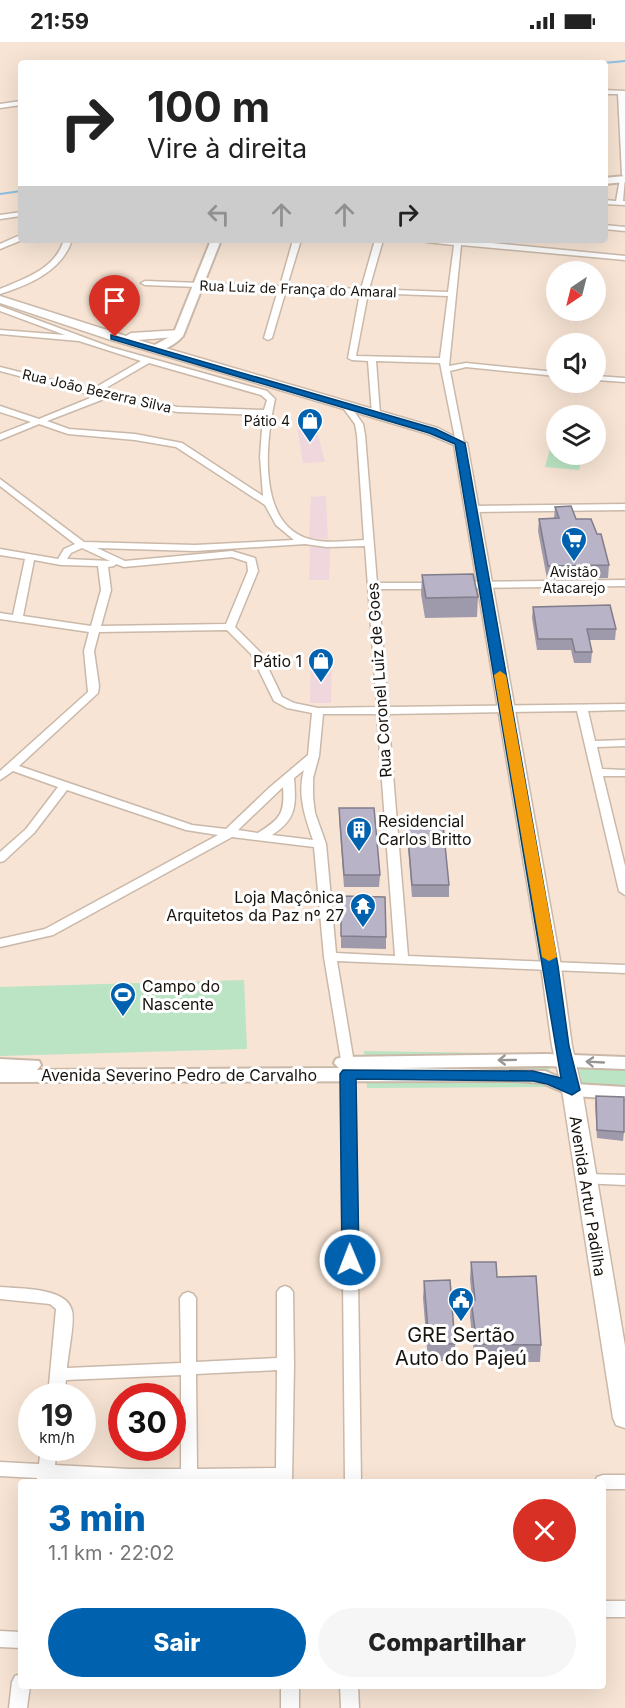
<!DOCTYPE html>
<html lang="pt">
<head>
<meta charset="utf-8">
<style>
  body { margin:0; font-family:Inter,sans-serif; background:#f6f6f6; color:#222; height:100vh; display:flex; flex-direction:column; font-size:22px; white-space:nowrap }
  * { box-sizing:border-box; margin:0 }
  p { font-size:20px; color:#767676 }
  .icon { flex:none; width:33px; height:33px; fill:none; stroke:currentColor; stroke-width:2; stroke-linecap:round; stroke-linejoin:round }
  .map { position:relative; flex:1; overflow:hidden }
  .drawer { position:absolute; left:18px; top:1437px; width:588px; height:210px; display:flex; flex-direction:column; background:#fff; border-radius:6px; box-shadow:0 6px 24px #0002 }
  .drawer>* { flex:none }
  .hud { position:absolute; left:18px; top:18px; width:590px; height:183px; border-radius:6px; box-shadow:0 6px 24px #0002; background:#fff; color:#222; overflow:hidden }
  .needle { width:39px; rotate:215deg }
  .tools { position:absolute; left:546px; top:219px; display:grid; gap:12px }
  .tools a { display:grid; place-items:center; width:60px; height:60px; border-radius:50%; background:#fff; box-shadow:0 6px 24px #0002; font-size:30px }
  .speed { position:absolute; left:18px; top:1341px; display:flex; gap:12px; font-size:30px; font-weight:700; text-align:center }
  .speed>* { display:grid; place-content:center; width:78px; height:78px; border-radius:50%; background:#fff; box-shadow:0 6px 24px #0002; line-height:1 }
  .speed small { font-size:15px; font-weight:400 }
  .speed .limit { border:9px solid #d22; background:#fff; color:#111 }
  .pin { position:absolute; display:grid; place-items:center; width:51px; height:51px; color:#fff; margin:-62px -26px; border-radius:50% 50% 50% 0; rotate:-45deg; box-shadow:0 0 6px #0007 }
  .pin .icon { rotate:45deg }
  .me { position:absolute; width:66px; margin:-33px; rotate:359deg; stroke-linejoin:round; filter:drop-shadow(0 0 4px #0008) }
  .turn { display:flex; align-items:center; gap:21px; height:126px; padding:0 30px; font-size:27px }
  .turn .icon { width:78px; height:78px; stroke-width:2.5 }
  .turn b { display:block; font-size:42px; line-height:51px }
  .lanes { display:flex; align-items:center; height:57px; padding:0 30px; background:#0003; justify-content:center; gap:30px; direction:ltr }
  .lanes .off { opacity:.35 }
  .round { display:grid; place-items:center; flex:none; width:63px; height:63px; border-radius:32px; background:#f6f6f6 }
  .head { display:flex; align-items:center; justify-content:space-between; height:102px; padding:0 30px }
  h1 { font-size:36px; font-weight:800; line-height:45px; color:#0061ae }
  .cta { display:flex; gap:12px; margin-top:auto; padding:12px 30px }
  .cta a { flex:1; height:69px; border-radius:36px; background:#0061ae; color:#fff; font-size:24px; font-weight:800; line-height:69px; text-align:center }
  .cta a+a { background:#f6f6f6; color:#222 }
  .status { display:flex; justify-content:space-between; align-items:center; height:42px; padding:0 30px; background:#fff; direction:ltr }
  .status svg { height:16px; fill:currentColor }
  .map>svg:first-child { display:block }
</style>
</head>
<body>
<div class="status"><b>21:59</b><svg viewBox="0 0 49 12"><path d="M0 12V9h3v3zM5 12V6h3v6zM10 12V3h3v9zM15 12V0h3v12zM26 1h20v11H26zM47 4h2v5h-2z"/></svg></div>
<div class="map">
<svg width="625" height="1666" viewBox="0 0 625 1666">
  <rect width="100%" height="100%" fill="#f7e4d4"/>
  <g fill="#f0d6dd">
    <path d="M315 381 325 420 303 421 297 383Z"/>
    <path d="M326 454 328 497 309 496 311 455Z"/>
    <path d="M310 505H330L329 538H309Z"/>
    <path d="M311 622H332L331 661H310Z"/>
  </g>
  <g fill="#bae4c3">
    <path d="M553 396H556V412L583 413 579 428 545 425Z"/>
    <path d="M244 938 247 1007 0 1014V945Z"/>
    <path d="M364 1009 549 1012 550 1045 367 1046Z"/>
    <path d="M579 1025 625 1028V1046L582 1044Z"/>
  </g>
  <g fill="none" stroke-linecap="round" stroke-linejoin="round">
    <g stroke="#8dbfe2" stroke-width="2">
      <path d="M604 21 625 19"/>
      <path d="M0 152 21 149"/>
    </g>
    <defs>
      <g id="street">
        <path d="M604 48 625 49V135L622 133 618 52H604Z"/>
        <path d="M21 59V63L0 66V62Z"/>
        <path d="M623 135H625L623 159H625V163L604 162V158L616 159 620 137Z"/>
        <path d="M21 170V174L0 177V173Z"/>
        <path d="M604 183 625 185V189L604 187Z"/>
        <path d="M18 194H21L22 198 0 207V202Z"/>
        <path d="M64 198H72C62 229 29 243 0 252V247C26 236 55 227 64 198Z"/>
        <path d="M293 198H301L287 244 361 247 375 198H383L369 247 448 250 454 203 426 200 422 198H462L625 214V218L461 203 449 324 466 321 556 330V334L466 325 450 329 464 401 460 404 456 401 440 321 376 319 380 372 376 375 372 372 368 319 352 318 348 316 360 251 286 248 272 296 268 298 264 296 278 248 145 243 141 241 145 239 280 244ZM368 251 448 254 440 316 356 314Z"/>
        <path d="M0 264 110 305 267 349 275 357C266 398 256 482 309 497 326 502 347 499 364 498L357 393 355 382 341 363 348 361 363 382 365 393 377 541H437L442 544 437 547H378L388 665 625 662V668L588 669 595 699 625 698V704L597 705 602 727 625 728V734H603L625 824V853L619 849 577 669 388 672 408 914 625 923V931L337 919 354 1021 352 1024H342L324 915 314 805 232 795 53 893 0 905V897L45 887 218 793 186 788 67 748 34 791 4 819 0 820V810L26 787 58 745 13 729 0 738V729L88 650 84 609 89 590 0 577V571L13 573 25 517 0 513V507L58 517 64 507 75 502 0 444V437L84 500 195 503 294 498 276 483 265 463 176 405 135 398 68 392 39 382 0 398V392L31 380 0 370V364L39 377 95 354 0 329V325L91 348 141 319 79 299 0 292V288L65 293 0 269ZM149 321 261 353 267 358 264 368 178 365 99 350ZM104 357 178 370 263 373 260 415 263 454 182 401 135 392 69 387 47 379ZM305 502 327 505 365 504 377 665 318 666 294 661 282 655 261 611 235 585 258 529 255 516 232 509 125 519 97 506 195 509ZM82 506 110 519 67 517 71 511ZM232 515 247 520 248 529 226 582 101 584 111 548 108 525 114 524 116 522 124 525ZM34 518 61 523 98 524 101 548 91 584 23 574ZM227 588 251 612 274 659 287 666 312 671 308 713 269 746 226 787 192 783 19 724 98 651 99 644 94 609 99 590ZM323 672H377L395 914 336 911 326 802 315 771 313 755V736L319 714ZM304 728C297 752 305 775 313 798L272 793C297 777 296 763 294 736ZM283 745C285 772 280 777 258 791L238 788Z"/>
        <path d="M596 334 625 336V340L596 338Z"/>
        <path d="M625 462V468L473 470 468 467 473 464Z"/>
        <path d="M625 538V544L460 546 455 543 460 540Z"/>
        <path d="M348 1028 353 1029 355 1032 361 1440H345L341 1032 343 1029Z"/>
        <path d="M586 1132 625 1133V1143L581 1141 579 1137 581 1133Z"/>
        <path d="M285 1244 290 1246 293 1250 294 1322 292 1440H116L54 1437 53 1440H37V1436L0 1434V1420L39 1422 41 1406H57L55 1423 129 1427H181V1333L66 1338 64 1354H48L56 1267 50 1262 0 1257V1245C20 1247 67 1245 72 1269 75 1280 68 1312 67 1326L181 1321 180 1256 183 1252 188 1250 193 1252 196 1256V1320L277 1316V1250L280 1246ZM277 1328 276 1426 197 1427 196 1332Z"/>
        <path d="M603 1433H625V1447H603V1440H595L597 1435Z"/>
        <rect x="603" y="1559" width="22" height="16"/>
        <path d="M0 1589 21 1590V1606L0 1605Z"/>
        <path d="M21 1632V1644H30L27 1666H9L12 1640 15 1634Z"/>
        <rect x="281" y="1644" width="18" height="22"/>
        <path d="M340 1644H358L359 1666H341Z"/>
      </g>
      <g id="secondary">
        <path d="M625 134V140L604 142V136Z"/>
        <path d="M211 198H221L183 294C176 302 162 311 151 309V305L173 293Z"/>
        <path d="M546 1012 625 1015V1027L546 1024 400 1026 545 1029 575 1042 625 1045V1057L572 1054 542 1041 516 1039 0 1040V1017L39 1019 41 1023 37 1028 339 1026 334 1021 336 1017 343 1015Z"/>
      </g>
      <path id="primary" d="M0 254 126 294 131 291 179 288 181 291 175 295 138 298 438 386 467 401 561 924 572 1004 582 1048 625 1304V1386L616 1383 613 1376 562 1048 552 1004 541 924 454 403 428 392 111 298 0 261Z"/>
    </defs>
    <use href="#street" stroke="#cab8a9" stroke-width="3"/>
    <use href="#secondary" stroke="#cab8a9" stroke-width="4"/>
    <use href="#primary" stroke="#cab8a9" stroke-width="3"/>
    <use href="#street" fill="#fff" fill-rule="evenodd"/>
    <use href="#secondary" fill="#fff" fill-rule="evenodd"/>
    <use href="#primary" fill="#fff" fill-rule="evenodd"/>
  </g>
  <g fill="#9e9aab">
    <path d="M555 465 576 477 609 523 608 536 547 537 538 489 539 477 554 476Z"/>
    <path d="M422 533 478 555 477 575 425 576 421 552Z"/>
    <path d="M533 565 616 587 615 598H589L592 610 591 621H574L571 608H537L532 576Z"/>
    <path d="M339 766 380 833 379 845H344L339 778Z"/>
    <path d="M407 783 449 843V855H412L407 794Z"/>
    <path d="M341 854 386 895V907L341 906Z"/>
    <path d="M596 1054 624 1090 623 1099 597 1096 595 1062Z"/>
    <path d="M471 1220 497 1235 541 1303 540 1320H475L470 1275 471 1258H472L470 1237Z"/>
    <path d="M424 1239 455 1302 454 1319H428L423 1256Z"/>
  </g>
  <g fill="#b8b3c7" stroke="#817d8b" stroke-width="1.5">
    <path d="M571 464 576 477H591L597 492H601L609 523 548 524 539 477 559 476 555 465Z"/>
    <path d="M473 532 478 555 426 556 422 533Z"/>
    <path d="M610 563 616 587H587L592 610H575L572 597H538L533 565Z"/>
    <path d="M339 766H374L380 833H344Z"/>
    <path d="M407 783H443L449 843H412Z"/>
    <path d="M341 854 385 855 386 895 341 894Z"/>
    <path d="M596 1054 624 1055V1090L597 1088Z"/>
    <path d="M471 1220H496L497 1235 536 1234 541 1303 477 1302 471 1258H475Z"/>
    <path d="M450 1238 455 1302 429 1301 424 1239Z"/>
  </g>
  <defs><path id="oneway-shaft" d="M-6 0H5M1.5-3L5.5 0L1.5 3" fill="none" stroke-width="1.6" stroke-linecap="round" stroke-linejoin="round" transform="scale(1.5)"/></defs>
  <g stroke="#989593">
    <use href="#oneway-shaft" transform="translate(507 1018) rotate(179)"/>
    <use href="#oneway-shaft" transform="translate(595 1020) rotate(-177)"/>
  </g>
  <path fill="#0061ae" stroke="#003f71" stroke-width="1.5" d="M111 293 436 387 465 401 558 924 569 1004 580 1048 572 1053 547 1042 533 1039 356 1037 359 1218 356 1222 350 1224 344 1222 342 1218 340 1032 343 1028 533 1029 561 1036 455 402 429 391 111 297Z"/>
  <path fill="#f59e0b" d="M500 629 506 633 557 915 549 919 542 915 494 633Z"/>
  <defs>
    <symbol id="shop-pin" viewBox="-11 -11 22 30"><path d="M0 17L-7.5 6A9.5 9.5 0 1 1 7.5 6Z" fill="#0061ae" stroke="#fff"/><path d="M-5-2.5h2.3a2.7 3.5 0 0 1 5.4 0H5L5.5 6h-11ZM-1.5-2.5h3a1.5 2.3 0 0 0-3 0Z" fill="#fff"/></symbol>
    <symbol id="supermarket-pin" viewBox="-11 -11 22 30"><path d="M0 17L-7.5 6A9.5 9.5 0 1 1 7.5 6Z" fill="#0061ae" stroke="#fff"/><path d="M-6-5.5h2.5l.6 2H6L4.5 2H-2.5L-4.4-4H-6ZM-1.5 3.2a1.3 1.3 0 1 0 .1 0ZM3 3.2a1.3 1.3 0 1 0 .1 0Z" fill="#fff"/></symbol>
    <symbol id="building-pin" viewBox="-11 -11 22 30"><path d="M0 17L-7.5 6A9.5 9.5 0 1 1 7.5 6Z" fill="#0061ae" stroke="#fff"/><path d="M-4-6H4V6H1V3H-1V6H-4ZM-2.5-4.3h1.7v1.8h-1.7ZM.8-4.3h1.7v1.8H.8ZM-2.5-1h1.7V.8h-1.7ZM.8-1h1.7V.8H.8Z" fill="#fff"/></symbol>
    <symbol id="temple-pin" viewBox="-11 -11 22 30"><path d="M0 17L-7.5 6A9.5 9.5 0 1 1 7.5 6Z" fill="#0061ae" stroke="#fff"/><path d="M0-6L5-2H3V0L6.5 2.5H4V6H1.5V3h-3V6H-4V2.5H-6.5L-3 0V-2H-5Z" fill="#fff"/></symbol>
    <symbol id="stadium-pin" viewBox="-11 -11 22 30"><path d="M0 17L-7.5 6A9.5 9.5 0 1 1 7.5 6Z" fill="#0061ae" stroke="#fff"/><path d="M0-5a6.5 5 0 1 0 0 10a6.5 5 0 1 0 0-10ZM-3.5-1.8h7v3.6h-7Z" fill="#fff"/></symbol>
    <symbol id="civic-pin" viewBox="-11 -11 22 30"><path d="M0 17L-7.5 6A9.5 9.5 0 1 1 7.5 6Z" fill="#0061ae" stroke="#fff"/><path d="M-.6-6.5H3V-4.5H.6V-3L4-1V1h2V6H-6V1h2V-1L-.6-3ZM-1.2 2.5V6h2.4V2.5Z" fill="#fff"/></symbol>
  </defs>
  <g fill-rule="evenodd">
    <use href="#shop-pin" x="295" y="364" width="30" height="40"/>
    <use href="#supermarket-pin" x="559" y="483" width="30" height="40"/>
    <use href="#shop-pin" x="306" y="604" width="30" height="40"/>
    <use href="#building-pin" x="344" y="773" width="30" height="40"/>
    <use href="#temple-pin" x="348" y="849" width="30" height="40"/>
    <use href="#stadium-pin" x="108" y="938" width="30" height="40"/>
    <use href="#civic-pin" x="446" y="1243" width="30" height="40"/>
  </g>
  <g text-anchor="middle" stroke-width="6" stroke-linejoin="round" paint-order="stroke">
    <g font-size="14" fill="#1a140f" stroke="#fff">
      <text transform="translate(298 247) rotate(2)" y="5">Rua Luiz de França do Amaral</text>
      <text transform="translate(97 349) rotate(13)" y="5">Rua João Bezerra Silva</text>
    </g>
    <g font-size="14" fill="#1a140f" stroke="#fff" text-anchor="end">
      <text x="290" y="384">Pátio 4</text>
      <text x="574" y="535" text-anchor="middle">Avistão<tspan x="574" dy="16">Atacarejo</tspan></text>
    </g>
    <g font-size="16" fill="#1a140f" stroke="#fff" text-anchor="end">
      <text x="302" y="625">Pátio 1</text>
      <text x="378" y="785" text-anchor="start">Residencial<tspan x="378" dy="18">Carlos Britto</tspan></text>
      <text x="344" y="861">Loja Maçônica<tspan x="344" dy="18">Arquitetos da Paz nº 27</tspan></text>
      <text x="142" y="950" text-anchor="start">Campo do<tspan x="142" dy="18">Nascente</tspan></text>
    </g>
    <g font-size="16" fill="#1a140f" stroke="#fff">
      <text transform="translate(379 638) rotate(-94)" y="6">Rua Coronel Luiz de Goes</text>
      <text x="179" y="1039">Avenida Severino Pedro de Carvalho</text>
      <text transform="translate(588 1154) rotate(81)" y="6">Avenida Artur Padilha</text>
    </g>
    <g font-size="20" fill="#1a140f" stroke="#fff">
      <text x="461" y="1300">GRE Sertão<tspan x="461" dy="23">Auto do Pajeú</tspan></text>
    </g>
  </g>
</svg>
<div class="tools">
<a><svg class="needle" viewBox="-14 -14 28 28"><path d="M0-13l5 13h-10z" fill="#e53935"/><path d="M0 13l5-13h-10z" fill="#767676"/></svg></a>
<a><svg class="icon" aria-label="sound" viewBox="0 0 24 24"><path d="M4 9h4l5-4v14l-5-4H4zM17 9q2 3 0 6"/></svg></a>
<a><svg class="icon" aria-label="layers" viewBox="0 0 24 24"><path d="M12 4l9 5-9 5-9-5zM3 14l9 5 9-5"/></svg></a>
</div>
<div class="speed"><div>19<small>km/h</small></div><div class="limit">30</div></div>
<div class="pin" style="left:115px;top:295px;background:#d93025"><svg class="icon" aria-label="arrive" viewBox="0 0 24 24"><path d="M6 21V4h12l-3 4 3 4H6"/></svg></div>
<svg class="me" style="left:350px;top:1218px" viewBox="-20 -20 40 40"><circle r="17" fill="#0061ae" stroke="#fff" stroke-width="3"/><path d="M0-11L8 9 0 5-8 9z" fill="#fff"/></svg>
<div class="hud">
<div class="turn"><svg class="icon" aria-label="right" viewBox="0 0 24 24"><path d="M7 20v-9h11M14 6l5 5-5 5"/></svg><div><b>100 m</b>Vire à direita</div></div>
<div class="lanes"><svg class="icon off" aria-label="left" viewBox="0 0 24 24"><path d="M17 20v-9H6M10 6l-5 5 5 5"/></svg><svg class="icon off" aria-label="ahead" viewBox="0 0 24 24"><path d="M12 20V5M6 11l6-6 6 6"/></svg><svg class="icon off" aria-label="ahead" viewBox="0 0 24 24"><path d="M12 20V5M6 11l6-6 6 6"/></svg><svg class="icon" aria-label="right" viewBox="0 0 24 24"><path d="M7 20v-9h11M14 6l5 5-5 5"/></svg></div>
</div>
<section class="drawer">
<div class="head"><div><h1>3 min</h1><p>1.1 km · 22:02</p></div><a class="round" style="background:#d93025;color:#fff"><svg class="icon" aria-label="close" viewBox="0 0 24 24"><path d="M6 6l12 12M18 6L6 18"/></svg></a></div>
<div class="cta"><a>Sair</a><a>Compartilhar</a></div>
</section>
</div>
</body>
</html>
